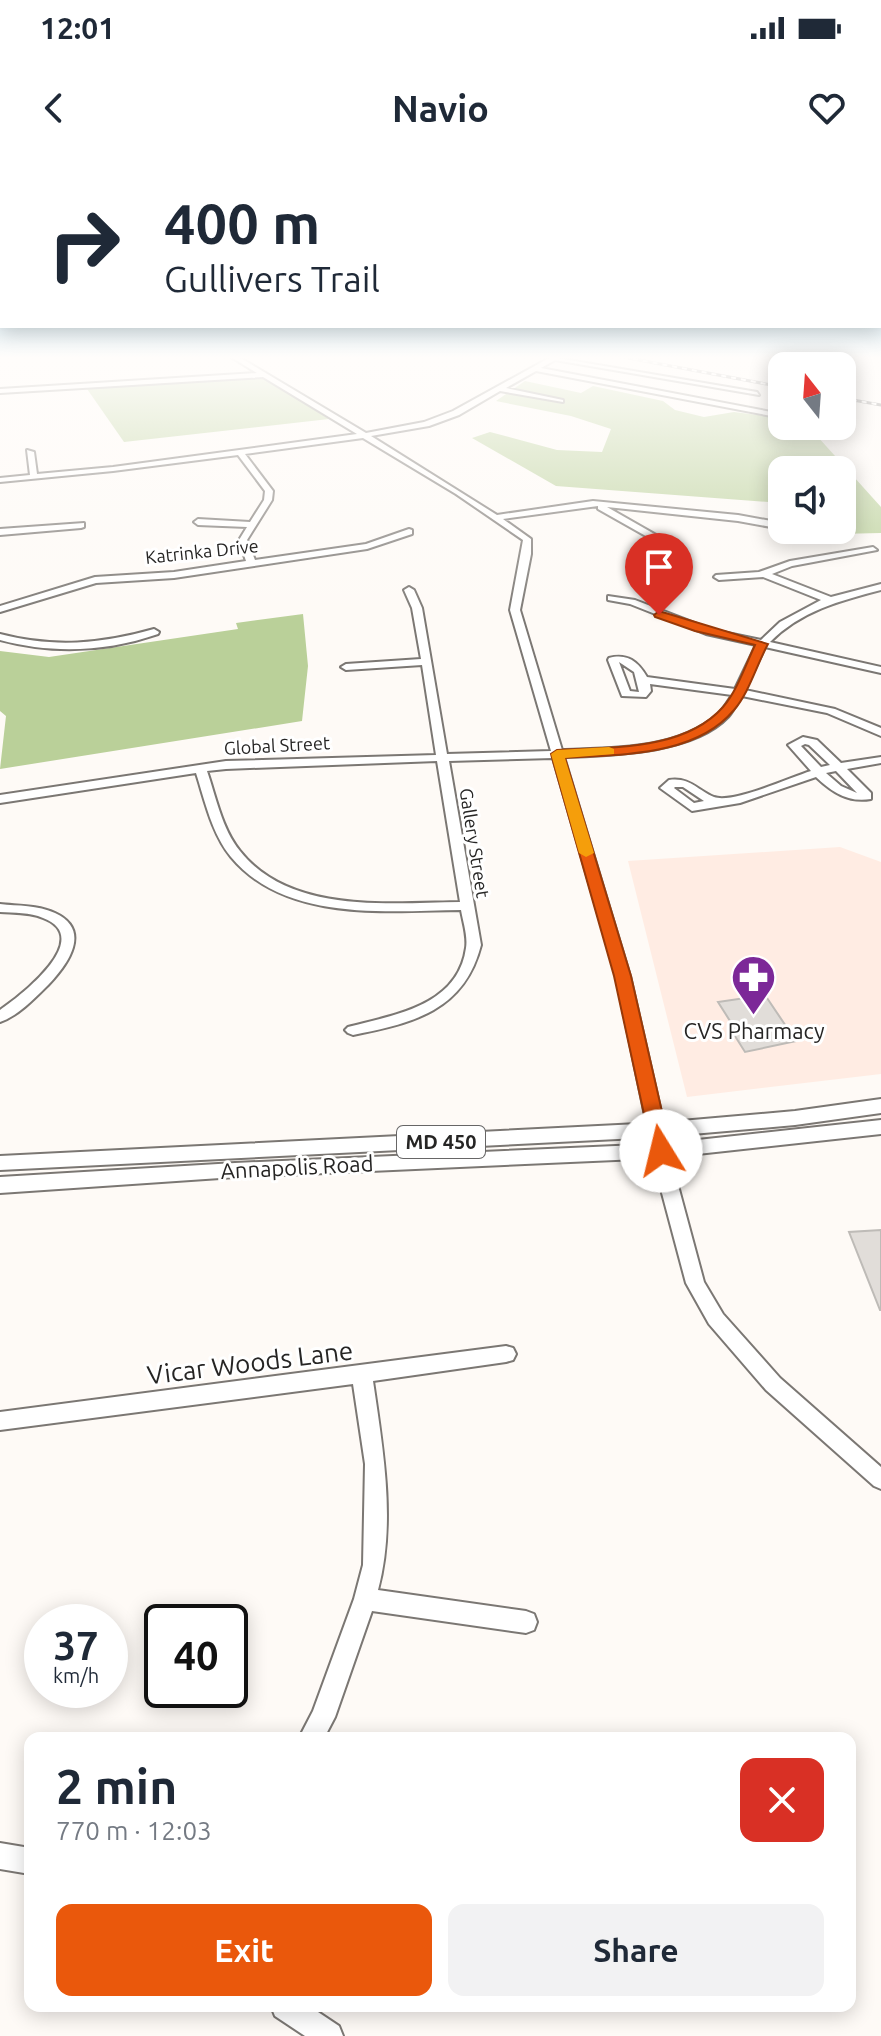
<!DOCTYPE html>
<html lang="en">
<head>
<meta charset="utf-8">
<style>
  body { margin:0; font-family:Ubuntu,sans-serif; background:#f2f2f3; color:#1f2937; height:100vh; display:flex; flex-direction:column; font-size:30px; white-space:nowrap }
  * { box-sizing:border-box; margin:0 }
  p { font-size:26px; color:#747a83 }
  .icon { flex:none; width:44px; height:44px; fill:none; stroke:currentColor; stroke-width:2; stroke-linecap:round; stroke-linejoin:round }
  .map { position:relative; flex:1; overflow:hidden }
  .panel { position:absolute; left:24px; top:1572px; width:832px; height:280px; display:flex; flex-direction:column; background:#fff; border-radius:16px; box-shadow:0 4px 20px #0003 }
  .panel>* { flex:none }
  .top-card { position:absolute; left:0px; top:0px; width:882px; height:168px; box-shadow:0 4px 20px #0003; background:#fff; color:#1f2937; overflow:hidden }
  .needle { width:52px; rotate:343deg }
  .tools { position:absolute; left:768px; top:192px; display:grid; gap:16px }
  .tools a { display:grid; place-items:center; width:88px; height:88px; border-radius:16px; background:#fff; box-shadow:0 4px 20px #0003; font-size:40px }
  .speed { position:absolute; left:24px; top:1444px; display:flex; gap:16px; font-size:40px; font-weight:700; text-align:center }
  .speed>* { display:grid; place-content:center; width:104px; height:104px; border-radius:50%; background:#fff; box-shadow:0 4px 20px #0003; line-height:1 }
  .speed small { font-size:20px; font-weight:400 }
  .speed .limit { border:4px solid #111; border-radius:12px; background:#fff; color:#111 }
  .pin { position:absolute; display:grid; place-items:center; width:68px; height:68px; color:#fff; margin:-82px -34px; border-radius:50% 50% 50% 0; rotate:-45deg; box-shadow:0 0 8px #0007 }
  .pin .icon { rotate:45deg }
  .me { position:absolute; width:88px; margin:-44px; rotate:351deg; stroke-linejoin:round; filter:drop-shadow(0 0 6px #0008) }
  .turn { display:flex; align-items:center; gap:28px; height:168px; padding:0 32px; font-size:36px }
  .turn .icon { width:104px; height:104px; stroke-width:2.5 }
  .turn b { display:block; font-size:56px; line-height:68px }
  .round { display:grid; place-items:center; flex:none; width:84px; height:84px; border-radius:16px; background:#f2f2f3 }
  .head { display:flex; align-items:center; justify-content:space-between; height:136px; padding:0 32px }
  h1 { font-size:48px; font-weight:700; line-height:60px }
  .primary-button { display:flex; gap:16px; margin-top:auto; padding:16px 32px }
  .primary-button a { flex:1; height:92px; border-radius:16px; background:#ea580c; color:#fff; font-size:32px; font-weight:700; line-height:92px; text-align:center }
  .primary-button a+a { background:#f2f2f3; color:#1f2937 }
  .status { display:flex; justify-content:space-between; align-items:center; height:56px; padding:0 40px; background:#fff; direction:ltr }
  .status svg { height:22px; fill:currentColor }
  header { display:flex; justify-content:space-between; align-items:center; height:104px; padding:0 32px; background:#fff; font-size:36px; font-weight:700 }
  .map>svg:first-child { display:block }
</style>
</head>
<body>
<div class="status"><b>12:01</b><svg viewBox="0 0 49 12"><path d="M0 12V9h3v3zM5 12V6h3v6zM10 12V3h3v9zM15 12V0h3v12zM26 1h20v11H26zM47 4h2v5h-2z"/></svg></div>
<header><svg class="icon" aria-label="back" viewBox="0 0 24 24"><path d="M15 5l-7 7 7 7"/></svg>Navio<svg class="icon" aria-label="heart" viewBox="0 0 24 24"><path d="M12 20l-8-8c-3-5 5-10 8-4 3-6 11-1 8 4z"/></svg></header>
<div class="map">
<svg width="881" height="1876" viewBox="0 0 881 1876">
  <rect width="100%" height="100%" fill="#fefaf6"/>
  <path fill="#ffece3" d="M840 687 881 702V914L687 937 628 701Z"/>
  <g fill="#bad099">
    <path d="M260 216 329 259 124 282 85 226Z"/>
    <path d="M525 221 581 233 593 226 663 241 675 250 704 257 734 252 782 258V266H808L881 347V373L837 374 849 365 842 360V310H782V343L556 326 472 278 490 272 557 290 602 292 611 269 571 256 496 241Z"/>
    <path d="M303 454 308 506 302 561 0 609 6 556 0 551V491L49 497 238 469 236 463Z"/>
  </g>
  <g fill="#e1ddd9" stroke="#bebbb7" stroke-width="2">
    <path d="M765 835 796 881 745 892 733 873 737 872 718 842Z"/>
    <path d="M881 1070V1150H880L849 1072Z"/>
  </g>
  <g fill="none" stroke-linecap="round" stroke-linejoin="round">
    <defs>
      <g id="minor">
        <path d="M231 197H239L366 273 424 262 453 251 551 197 757 232 759 235 555 200 541 208 782 254V258L536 211 506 228 563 240V242L500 231 459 255 429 266 371 276 497 355 593 341 738 355 782 363V369L738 361 607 347 686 392V396L683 397 598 349V346L503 359 531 379V394L520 450 562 590C613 588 676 590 717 555 723 550 728 541 732 535L650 524 651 531 646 537 622 536 608 500 609 498C628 493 638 502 647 517L735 529 756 485 706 474 630 444 608 440V436L635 440 713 470 761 480 780 462 821 440 763 417 719 420 714 417 716 415 759 412 790 401 873 387 877 390 792 406 772 414 831 437 881 424V430C839 441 801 451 770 482L881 507V513L765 487 745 530 835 549 881 568V576L827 553 742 536C737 543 733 551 728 557 693 594 612 595 564 597L630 816 676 1018 704 1122 723 1154 780 1218 881 1307V1329L874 1326 766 1230 709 1164 686 1123 658 1018 616 816 553 598 449 601 481 785C464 851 413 863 353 875L348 873 345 870 348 867C394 855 458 846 466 788 468 776 463 762 461 750 386 751 285 762 231 697 212 674 205 641 196 613L0 643V635L226 601 436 595 422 505 346 510 341 507 346 504 421 499 412 448 404 430 409 427 414 430 422 448 447 594 551 591 510 450 523 380 456 334 363 278 245 294 273 331 272 340 247 380 255 400 366 384 409 369 412 370V374L367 389 174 418 96 423 0 452V446L95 417 174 412 246 401 239 380 247 367 198 365 194 362 198 359 250 362 264 340 265 331 238 295 113 311 0 322V318L30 315 27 290 34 292 37 314 113 307 357 274 263 217 0 233V229L257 213ZM619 502 634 512 639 532 630 531ZM437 601 460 742C389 743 290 754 240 691 222 669 216 637 207 611L226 609Z"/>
        <path d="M84 363V367L81 368 0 375V369Z"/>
        <path d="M154 469 159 472 158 474C106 492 52 494 0 480V474C53 488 102 484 154 469Z"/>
        <path d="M803 577 817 580 841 603 881 597V603L847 609 871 633V639C848 643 832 632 816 617L740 643 692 651 660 628 669 620C690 617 697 630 714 637 733 644 791 617 811 611L788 585ZM805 584 809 585 830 605 821 607 801 586ZM836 611 857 633 841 626 826 613ZM675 627H683L704 641 694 643 674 628Z"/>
        <path d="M0 744C18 746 38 745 55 753 92 770 68 804 49 824 36 837 18 856 0 862V850C20 836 96 778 43 758 30 752 14 753 0 752Z"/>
        <path d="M506 1186 513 1188 516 1194 513 1200 506 1202 373 1221C383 1289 396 1363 378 1430L526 1451 534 1454 537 1462 534 1470 526 1473 372 1451 335 1557 324 1578H299L313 1551 354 1439 363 1405 365 1304 353 1224 0 1270V1252Z"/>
        <path d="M0 1683 30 1688V1714L0 1709Z"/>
        <path d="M271 1846H309L339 1866 343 1876H305L275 1856Z"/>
      </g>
      <g id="major">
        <path d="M881 939V953L795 965 658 977 0 1010V996L658 963 795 951Z"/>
        <path d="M881 960V974L661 998 235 1017 0 1033V1017L235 1003 661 984Z"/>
      </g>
    </defs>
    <use href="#minor" stroke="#7b7773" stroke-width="4"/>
    <use href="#major" stroke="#7b7773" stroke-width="4"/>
    <use href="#minor" fill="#fff" fill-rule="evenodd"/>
    <use href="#major" fill="#fff" fill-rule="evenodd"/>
    <defs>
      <g id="rail">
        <path d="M623 197 782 227"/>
        <path d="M842 238 881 245"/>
      </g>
    </defs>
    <use href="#rail" stroke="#5a5857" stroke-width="3"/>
    <use href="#rail" stroke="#fff" stroke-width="2" stroke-dasharray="5" stroke-linecap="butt"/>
  </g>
  <linearGradient id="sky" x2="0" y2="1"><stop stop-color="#7dc8ec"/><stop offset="0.43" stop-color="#fffdfb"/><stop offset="1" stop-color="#fffdfb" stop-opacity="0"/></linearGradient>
  <rect width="881" height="460" fill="url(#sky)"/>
  <path fill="#ea580c" stroke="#983908" stroke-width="2" d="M659 451 768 484C757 504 749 533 734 550 695 597 619 594 565 598L631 816 671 991 661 998 652 991 614 816 551 594 557 590C611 587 684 591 723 547 737 531 746 504 755 485L695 471 655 457 654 455Z"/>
  <path fill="#f59e0b" d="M609 587 614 589V594L565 598 594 693 586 697 579 693 551 594 557 590Z"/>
  <defs>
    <symbol id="pharmacy-pin" viewBox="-11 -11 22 30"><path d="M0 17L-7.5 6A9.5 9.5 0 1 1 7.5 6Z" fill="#7c2898" stroke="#fff"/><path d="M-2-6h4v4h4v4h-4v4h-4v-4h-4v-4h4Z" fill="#fff"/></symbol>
  </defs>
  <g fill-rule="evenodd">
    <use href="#pharmacy-pin" x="728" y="792" width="51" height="69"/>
  </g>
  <g text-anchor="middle" stroke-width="6" stroke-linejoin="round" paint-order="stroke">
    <g font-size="18" fill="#262524" stroke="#fff">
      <text transform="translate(202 392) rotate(-6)" y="6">Katrinka Drive</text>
      <text transform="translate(277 586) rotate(-3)" y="6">Global Street</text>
      <text transform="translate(474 683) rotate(81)" y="6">Gallery Street</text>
    </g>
    <rect fill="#fff" stroke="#676666" stroke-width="2" x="397" y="966" width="88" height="32" rx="6"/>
    <g font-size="20" font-weight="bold" fill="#262524">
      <text x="441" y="989">MD 450</text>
    </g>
    <g font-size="22" fill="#262524" stroke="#fff">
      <text x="754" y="879">CVS Pharmacy</text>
    </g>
    <g font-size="22" fill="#262524" stroke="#fff">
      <text transform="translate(297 1007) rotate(-3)" y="8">Annapolis Road</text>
    </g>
    <g font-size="26" fill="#262524" stroke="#fff">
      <text transform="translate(250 1203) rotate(-7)" y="9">Vicar Woods Lane</text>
    </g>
  </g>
</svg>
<div class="tools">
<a><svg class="needle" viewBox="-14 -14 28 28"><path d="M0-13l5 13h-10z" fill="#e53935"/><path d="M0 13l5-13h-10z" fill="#747a83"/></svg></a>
<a><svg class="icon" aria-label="sound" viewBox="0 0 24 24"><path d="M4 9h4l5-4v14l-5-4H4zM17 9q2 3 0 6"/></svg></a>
</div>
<div class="speed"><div>37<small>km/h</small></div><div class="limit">40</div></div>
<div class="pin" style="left:659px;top:455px;background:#d93025"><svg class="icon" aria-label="arrive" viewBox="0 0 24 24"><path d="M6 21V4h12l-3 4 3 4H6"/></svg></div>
<svg class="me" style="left:661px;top:991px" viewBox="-20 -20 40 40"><circle r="19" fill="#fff"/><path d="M0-13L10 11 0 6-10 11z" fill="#ea580c"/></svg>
<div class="top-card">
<div class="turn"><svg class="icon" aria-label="right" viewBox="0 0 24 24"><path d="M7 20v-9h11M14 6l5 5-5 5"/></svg><div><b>400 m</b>Gullivers Trail</div></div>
</div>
<section class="panel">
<div class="head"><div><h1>2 min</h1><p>770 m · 12:03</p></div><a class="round" style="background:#d93025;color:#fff"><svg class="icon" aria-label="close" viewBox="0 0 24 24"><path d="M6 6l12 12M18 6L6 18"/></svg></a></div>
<div class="primary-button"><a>Exit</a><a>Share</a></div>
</section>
</div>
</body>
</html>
